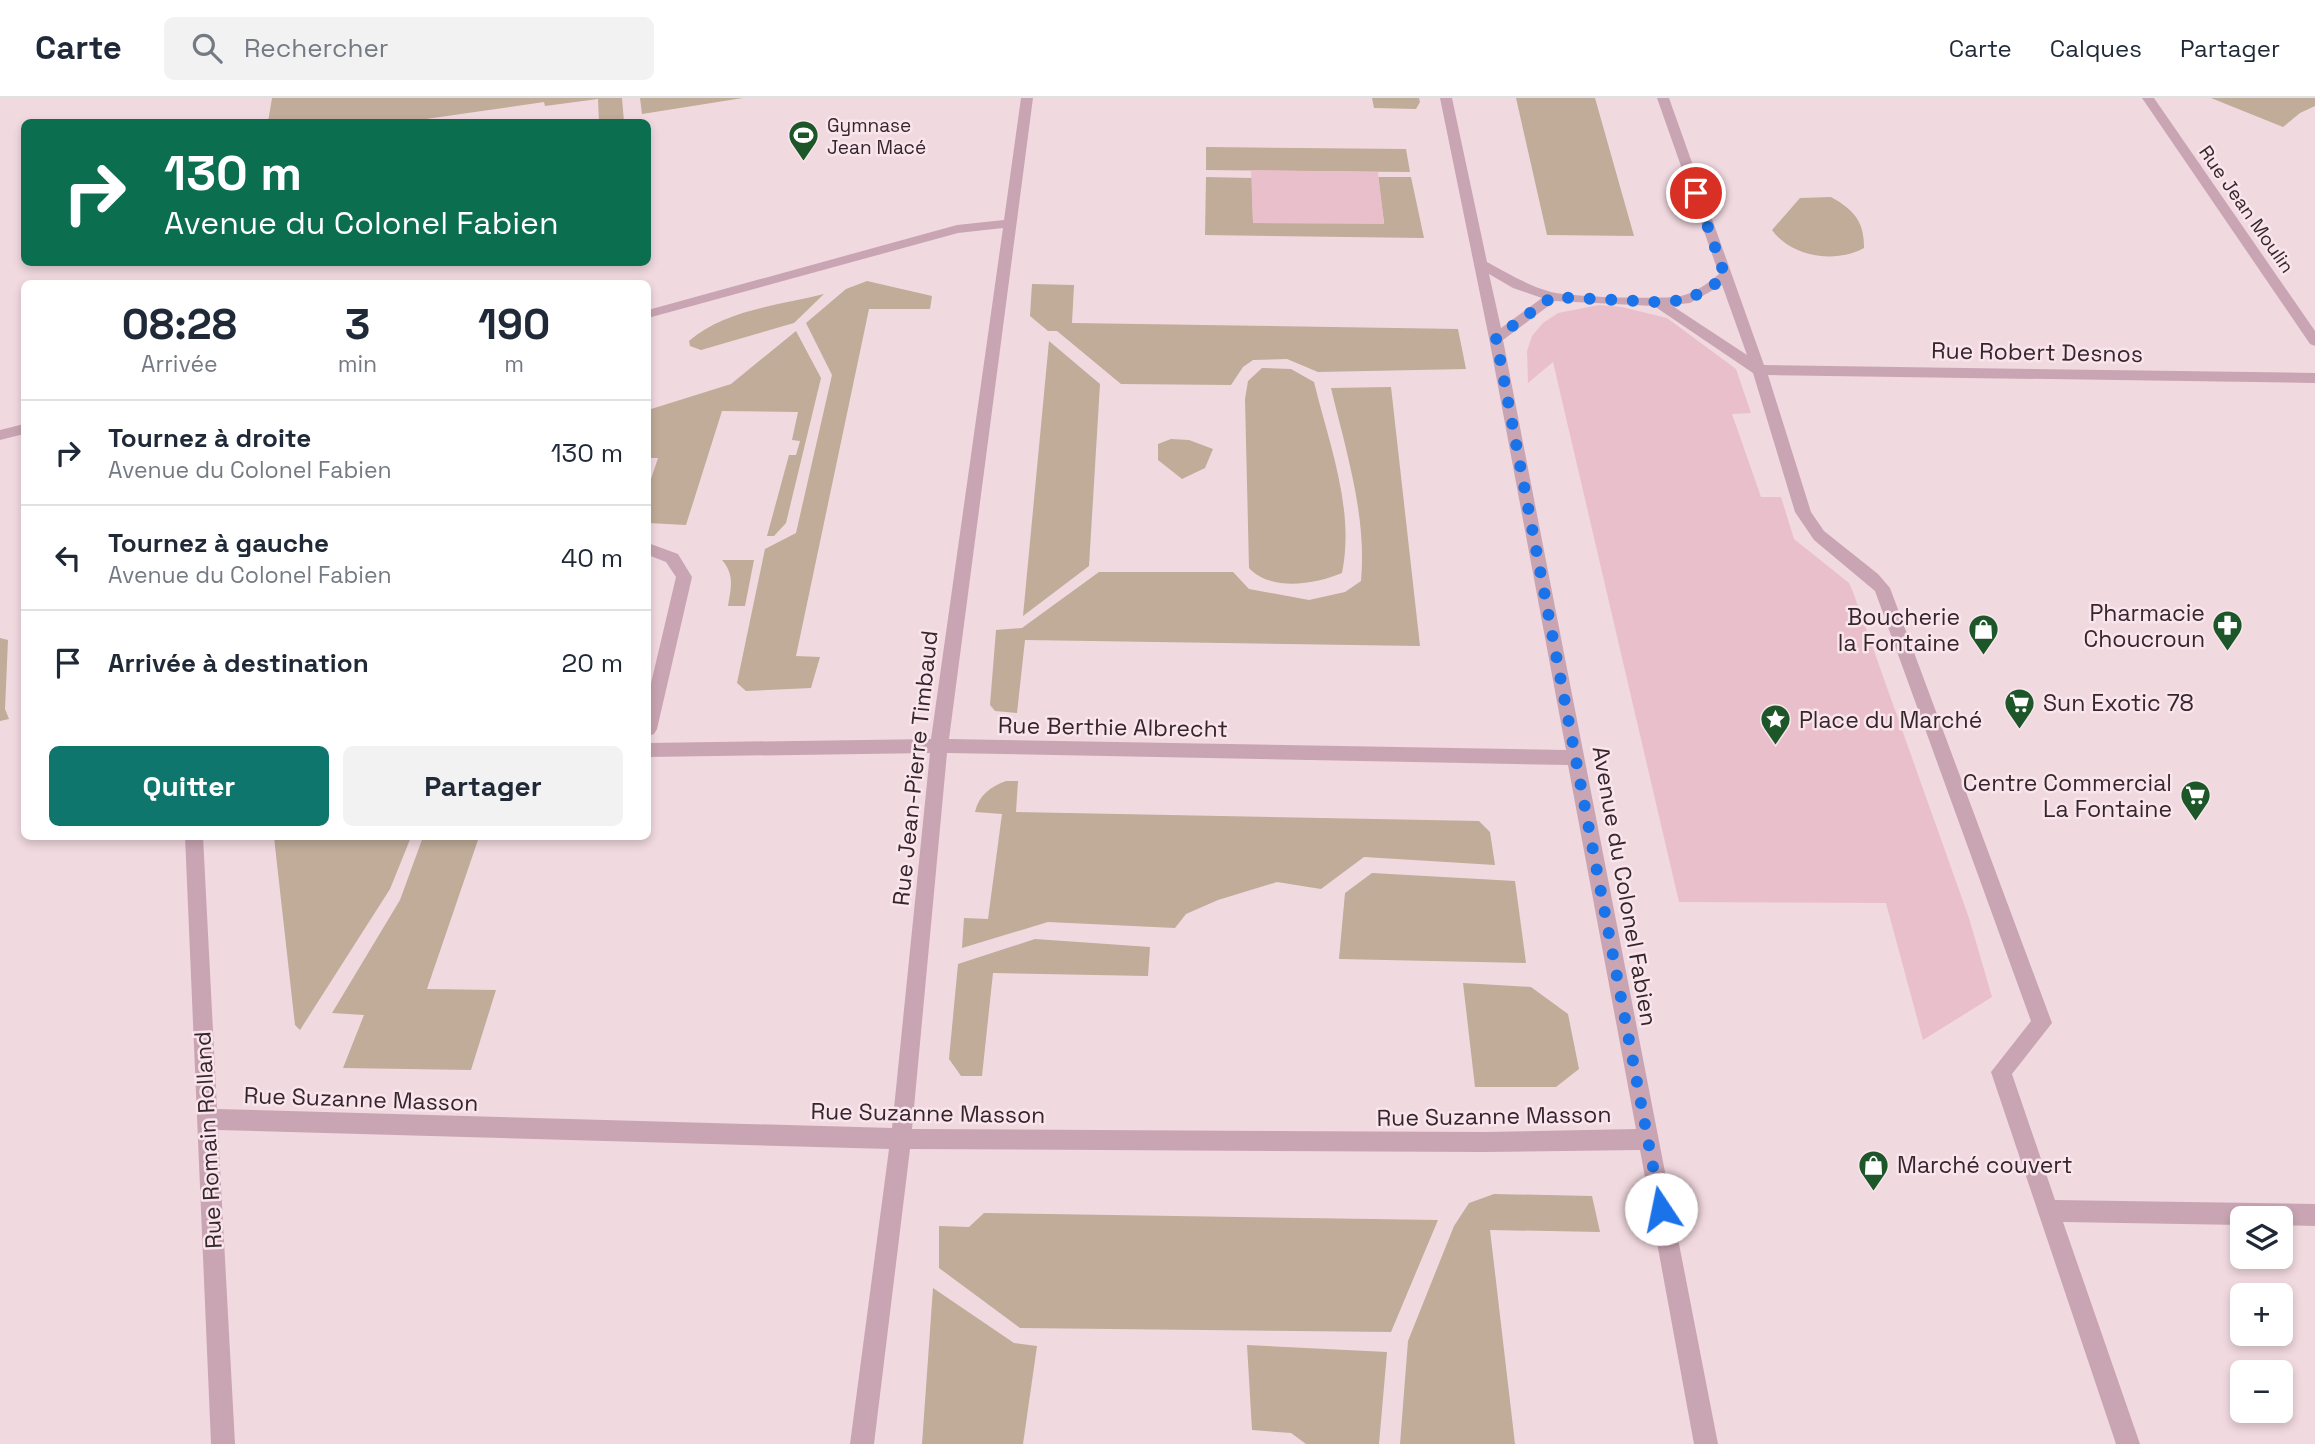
<!DOCTYPE html>
<html lang="fr">
<head>
<meta charset="utf-8">
<style>
  body { margin:0; font-family:"Space Grotesk",sans-serif; background:#f2f2f3; color:#1f2937; height:100vh; display:flex; flex-direction:column; font-size:26px; white-space:nowrap }
  * { box-sizing:border-box; margin:0 }
  p { font-size:23px; color:#747a83 }
  .icon { flex:none; width:38px; height:38px; fill:none; stroke:currentColor; stroke-width:2; stroke-linecap:round; stroke-linejoin:round }
  .map { position:relative; flex:1; overflow:hidden }
  .sheet { position:absolute; left:21px; top:182px; width:630px; height:560px; display:flex; flex-direction:column; background:#fff; border-radius:10px; box-shadow:0 4px 10px #0003 }
  .sheet>* { flex:none }
  .top-card { position:absolute; left:21px; top:21px; width:630px; height:147px; border-radius:10px; box-shadow:0 4px 10px #0003; background:#0b6e4f; color:#fff; overflow:hidden }
  .buttons { position:absolute; left:2230px; top:1108px; display:grid; gap:14px }
  .buttons a { display:grid; place-items:center; width:63px; height:63px; border-radius:10px; background:#fff; box-shadow:0 4px 10px #0003; font-size:35px }
  .pin { position:absolute; display:grid; place-items:center; width:60px; height:60px; color:#fff; margin:-30px; border:4px solid #fff; border-radius:50%; box-shadow:0 2px 7px #0007 }
  .me { position:absolute; width:77px; margin:-38px; rotate:349deg; stroke-linejoin:round; filter:drop-shadow(0 0 5px #0008) }
  .turn { display:flex; align-items:center; gap:24px; height:147px; padding:0 28px; font-size:32px }
  .turn .icon { width:91px; height:91px; stroke-width:2.5 }
  .turn b { display:block; font-size:49px; line-height:60px }
  .eta { display:flex; justify-content:space-evenly; align-items:center; height:119px; text-align:center }
  .eta b { font-size:42px; font-weight:600; line-height:49px }
  .cta { display:flex; gap:14px; margin-top:auto; padding:14px 28px }
  .cta a { flex:1; height:80px; border-radius:10px; background:#0f766e; color:#fff; font-size:28px; font-weight:600; line-height:80px; text-align:center }
  .cta a+a { background:#f2f2f3; color:#1f2937 }
  ul { padding:0; list-style:none }
  li { display:flex; align-items:center; gap:21px; height:105px; padding:0 28px; border-top:2px solid #e0e1e3 }
  li div { flex:1 }
  li b { display:block; font-size:26px }
  li em { font-style:normal }
  header { display:flex; align-items:center; gap:42px; box-sizing:border-box; height:98px; padding:0 35px; background:#fff; border-bottom:2px solid #e0e1e3 }
  header strong { font-size:33px }
  nav { display:flex; gap:38px; margin-inline-start:auto; font-size:24px }
  .search { width:490px; height:63px; background:#f2f2f3; display:flex; align-items:center; gap:18px; box-sizing:border-box; padding:0 24px; border-radius:10px; color:#747a83; font-size:26px }
  .map>svg:first-child { display:block }
</style>
</head>
<body>
<header>
<strong>Carte</strong>
<div class="search"><svg class="icon" aria-label="search" viewBox="0 0 24 24"><circle cx="10" cy="10" r="6"/><path d="M15 15l6 6"/></svg>Rechercher</div>
<nav><a>Carte</a><a>Calques</a><a>Partager</a></nav>
</header>
<div class="map">
<svg width="2315" height="1346" viewBox="0 0 2315 1346">
  <rect width="100%" height="100%" fill="#f1d9e0"/>
  <g fill="#c0ac99">
    <path d="M272 0H622L624 24H599L598 1 545 8 544 4 405 24H268Z"/>
    <path d="M640 0H743L642 16Z"/>
    <path d="M1372 0H1419L1420 4 1416 11 1374 10Z"/>
    <path d="M1516 0H1595L1634 138 1547 137Z"/>
    <path d="M2211 0H2315V8L2300 15 2283 29Z"/>
    <path d="M1206 49 1406 51 1410 74 1206 72Z"/>
    <path d="M1206 79 1252 80 1253 124 1384 125 1378 79H1411L1424 140 1205 137Z"/>
    <path d="M1831 99C1854 112 1864 123 1864 150 1835 166 1791 159 1772 132L1800 100Z"/>
    <path d="M867 183 932 198 930 211H869L796 558 820 559 811 590 746 593 737 585 765 451 796 435 832 277 806 225 846 191Z"/>
    <path d="M1032 186 1074 187 1072 225 1458 231 1466 271 1318 274 1287 261 1253 262 1243 269 1231 287 1121 286 1057 233H1048L1030 218Z"/>
    <path d="M824 196 794 225 701 252 690 248 689 243C724 212 780 207 824 196Z"/>
    <path d="M796 233 821 280 786 425 774 438H767L789 357H796L800 343 792 342 798 314 722 313 686 427 648 425V390L658 360H648V312L731 286Z"/>
    <path d="M1049 243 1100 286 1089 468 1023 518Z"/>
    <path d="M1262 270 1291 271 1314 284C1329 346 1355 411 1342 475 1316 486 1271 494 1249 470L1245 301 1248 283Z"/>
    <path d="M1391 289 1420 548 1025 542 1017 615 995 613 990 607 996 532 1022 530 1099 474H1233L1249 491 1309 502 1345 494 1361 483C1367 418 1346 353 1331 290Z"/>
    <path d="M1171 341 1189 342 1213 351 1205 370 1182 381 1158 362V346Z"/>
    <path d="M722 462H754L745 508H728C731 490 735 477 722 462Z"/>
    <path d="M0 540 8 542 5 611 9 621 0 623Z"/>
    <path d="M1006 683H1018L1016 714 1479 723 1490 734 1495 767 1364 759 1321 791 1277 784 1218 802 1186 816 1175 830 1048 824 962 850 964 820 988 821 1002 716 975 714C979 697 990 689 1006 683Z"/>
    <path d="M274 739H411L390 791 300 932 295 927Z"/>
    <path d="M423 739H479L427 891 496 892 471 972 343 970 364 917 332 915 400 802Z"/>
    <path d="M1372 775 1515 783 1526 865 1339 861 1345 795Z"/>
    <path d="M1035 841 1150 849 1148 878 993 875 982 978H961L949 961 958 866Z"/>
    <path d="M1463 885 1531 889 1568 916 1579 971 1556 989H1475Z"/>
    <path d="M1494 1096 1592 1098 1600 1134 1490 1132 1515 1346H1400L1408 1243 1454 1128 1469 1105Z"/>
    <path d="M984 1115 1438 1122 1391 1234 1020 1230 939 1170V1128L969 1129Z"/>
    <path d="M933 1190 1014 1245 1037 1248 1023 1346H922Z"/>
    <path d="M1247 1247 1387 1254 1379 1346H1306L1291 1335 1252 1332Z"/>
  </g>
  <g fill="#e9bfcb">
    <path d="M1251 72 1378 74 1384 126 1253 125Z"/>
    <path d="M1599 207 1622 209 1667 220 1736 271 1751 315 1732 316 1761 399H1781L1794 441 1849 485 1853 494 1969 820 1992 899 1923 942 1886 805 1679 804 1553 264 1528 285 1527 253 1532 238 1543 225 1558 215Z"/>
  </g>
  <g fill="none" stroke-linecap="round" stroke-linejoin="round">
    <g fill="#c9a5b3" fill-rule="evenodd">
      <path d="M1021 0H1033L949 641 1566 652 1489 240 1440 0H1452L1487 164C1507 175 1527 187 1551 194 1570 199 1661 202 1681 198 1695 195 1708 185 1719 176L1657 0H1669L1764 267 2315 275V285L1768 277 1811 414 1824 433 1878 476 1890 490 2052 925 2012 976 2055 1102 2315 1106V1128L2280 1127V1120H2242V1127L2063 1124 2140 1346H2116L1991 974 2031 923 1875 493 1814 442 1795 414 1753 275 1654 208 1555 203 1503 242 1718 1346H1694L1640 1052 1484 1054 910 1051 874 1346H850L889 1051 218 1032 235 1346H211L185 738H203L217 1011 892 1030 930 655 648 659V645L931 641 1003 130 958 135 648 220V212L957 127 1004 122ZM1489 176 1513 190 1542 200 1501 230ZM1722 187 1747 257 1671 207 1690 205ZM947 655 1568 667 1636 1031 1484 1034 912 1031Z"/>
      <path d="M2142 0H2154L2315 233V248L2310 246Z"/>
      <path d="M24 326V336L0 342V332Z"/>
      <path d="M648 445 678 456 692 479 657 631 654 636 648 638V598L676 479 666 464 648 457Z"/>
    </g>
  </g>
  <g fill="none" stroke-linecap="round" stroke-linejoin="round">
    <path stroke="#1a73e8" stroke-width="12" stroke-dasharray="0 21.6" d="M1661 1111 1496 240 1552 199 1657 204 1685 202 1707 192 1725 178 1696 95"/>
  </g>
  <defs>
    <symbol id="stadium-pin" viewBox="-11 -11 22 30"><path d="M0 17L-7.5 6A9.5 9.5 0 1 1 7.5 6Z" fill="#1c5629" stroke="#f9e5eb"/><path d="M0-5a6.5 5 0 1 0 0 10a6.5 5 0 1 0 0-10ZM-3.5-1.8h7v3.6h-7Z" fill="#fff"/></symbol>
    <symbol id="pharmacy-pin" viewBox="-11 -11 22 30"><path d="M0 17L-7.5 6A9.5 9.5 0 1 1 7.5 6Z" fill="#1c5629" stroke="#f9e5eb"/><path d="M-2-6h4v4h4v4h-4v4h-4v-4h-4v-4h4Z" fill="#fff"/></symbol>
    <symbol id="shop-pin" viewBox="-11 -11 22 30"><path d="M0 17L-7.5 6A9.5 9.5 0 1 1 7.5 6Z" fill="#1c5629" stroke="#f9e5eb"/><path d="M-5-2.5h2.3a2.7 3.5 0 0 1 5.4 0H5L5.5 6h-11ZM-1.5-2.5h3a1.5 2.3 0 0 0-3 0Z" fill="#fff"/></symbol>
    <symbol id="supermarket-pin" viewBox="-11 -11 22 30"><path d="M0 17L-7.5 6A9.5 9.5 0 1 1 7.5 6Z" fill="#1c5629" stroke="#f9e5eb"/><path d="M-6-5.5h2.5l.6 2H6L4.5 2H-2.5L-4.4-4H-6ZM-1.5 3.2a1.3 1.3 0 1 0 .1 0ZM3 3.2a1.3 1.3 0 1 0 .1 0Z" fill="#fff"/></symbol>
    <symbol id="sight-pin" viewBox="-11 -11 22 30"><path d="M0 17L-7.5 6A9.5 9.5 0 1 1 7.5 6Z" fill="#1c5629" stroke="#f9e5eb"/><path d="M0-6L1.8-2.2L6-1.7L2.9 1.2L3.7 5.4L0 3.3L-3.7 5.4L-2.9 1.2L-6-1.7L-1.8-2.2Z" fill="#fff"/></symbol>
  </defs>
  <g fill-rule="evenodd">
    <use href="#stadium-pin" x="786" y="20" width="35" height="47"/>
    <use href="#pharmacy-pin" x="2210" y="510" width="35" height="47"/>
    <use href="#shop-pin" x="1966" y="514" width="35" height="47"/>
    <use href="#supermarket-pin" x="2002" y="588" width="35" height="47"/>
    <use href="#sight-pin" x="1758" y="604" width="35" height="47"/>
    <use href="#supermarket-pin" x="2178" y="680" width="35" height="47"/>
    <use href="#shop-pin" x="1856" y="1050" width="35" height="47"/>
  </g>
  <g text-anchor="middle" stroke-width="5" stroke-linejoin="round" paint-order="stroke">
    <g font-size="19" fill="#35262e" stroke="#f9e5eb" text-anchor="start">
      <text x="827" y="34">Gymnase<tspan x="827" dy="22">Jean Macé</tspan></text>
    </g>
    <g font-size="19" fill="#35262e" stroke="#f9e5eb">
      <text transform="translate(2247 111) rotate(55)" y="7">Rue Jean Moulin</text>
    </g>
    <g font-size="23" fill="#35262e" stroke="#f9e5eb">
      <text transform="translate(2037 254) rotate(1)" y="8">Rue Robert Desnos</text>
      <text transform="translate(1113 629) rotate(1)" y="8">Rue Berthie Albrecht</text>
      <text transform="translate(915 670) rotate(-84)" y="8">Rue Jean-Pierre Timbaud</text>
      <text transform="translate(1625 788) rotate(80)" y="8">Avenue du Colonel Fabien</text>
      <text transform="translate(361 1001) rotate(2)" y="8">Rue Suzanne Masson</text>
      <text transform="translate(928 1015) rotate(1)" y="8">Rue Suzanne Masson</text>
      <text transform="translate(1494 1018) rotate(-1)" y="8">Rue Suzanne Masson</text>
      <text transform="translate(208 1042) rotate(-93)" y="8">Rue Romain Rolland</text>
    </g>
    <g font-size="23" fill="#35262e" stroke="#f9e5eb" text-anchor="end">
      <text x="2205" y="523">Pharmacie<tspan x="2205" dy="26">Choucroun</tspan></text>
      <text x="1960" y="527">Boucherie<tspan x="1960" dy="26">la Fontaine</tspan></text>
      <text x="2043" y="613" text-anchor="start">Sun Exotic 78</text>
      <text x="1799" y="630" text-anchor="start">Place du Marché</text>
      <text x="2172" y="693">Centre Commercial<tspan x="2172" dy="26">La Fontaine</tspan></text>
      <text x="1897" y="1075" text-anchor="start">Marché couvert</text>
    </g>
  </g>
</svg>
<div class="buttons">
<a><svg class="icon" aria-label="layers" viewBox="0 0 24 24"><path d="M12 4l9 5-9 5-9-5zM3 14l9 5 9-5"/></svg></a>
<a>+</a>
<a>−</a>
</div>
<div class="pin" style="left:1696px;top:95px;background:#d93025"><svg class="icon" aria-label="arrive" viewBox="0 0 24 24"><path d="M6 21V4h12l-3 4 3 4H6"/></svg></div>
<svg class="me" style="left:1661px;top:1111px" viewBox="-20 -20 40 40"><circle r="19" fill="#fff"/><path d="M0-13L10 11 0 6-10 11z" fill="#1a73e8"/></svg>
<div class="top-card">
<div class="turn"><svg class="icon" aria-label="right" viewBox="0 0 24 24"><path d="M7 20v-9h11M14 6l5 5-5 5"/></svg><div><b>130 m</b>Avenue du Colonel Fabien</div></div>
</div>
<section class="sheet">
<div class="eta">
<div><b>08:28</b><p>Arrivée</p></div>
<div><b>3</b><p>min</p></div>
<div><b>190</b><p>m</p></div>
</div>
<ul>
<li><svg class="icon" aria-label="right" viewBox="0 0 24 24"><path d="M7 20v-9h11M14 6l5 5-5 5"/></svg><div><b>Tournez à droite</b><p>Avenue du Colonel Fabien</p></div><em>130 m</em></li>
<li><svg class="icon" aria-label="left" viewBox="0 0 24 24"><path d="M17 20v-9H6M10 6l-5 5 5 5"/></svg><div><b>Tournez à gauche</b><p>Avenue du Colonel Fabien</p></div><em>40 m</em></li>
<li><svg class="icon" aria-label="arrive" viewBox="0 0 24 24"><path d="M6 21V4h12l-3 4 3 4H6"/></svg><div><b>Arrivée à destination</b></div><em>20 m</em></li>
</ul>
<div class="cta"><a>Quitter</a><a>Partager</a></div>
</section>
</div>
</body>
</html>
